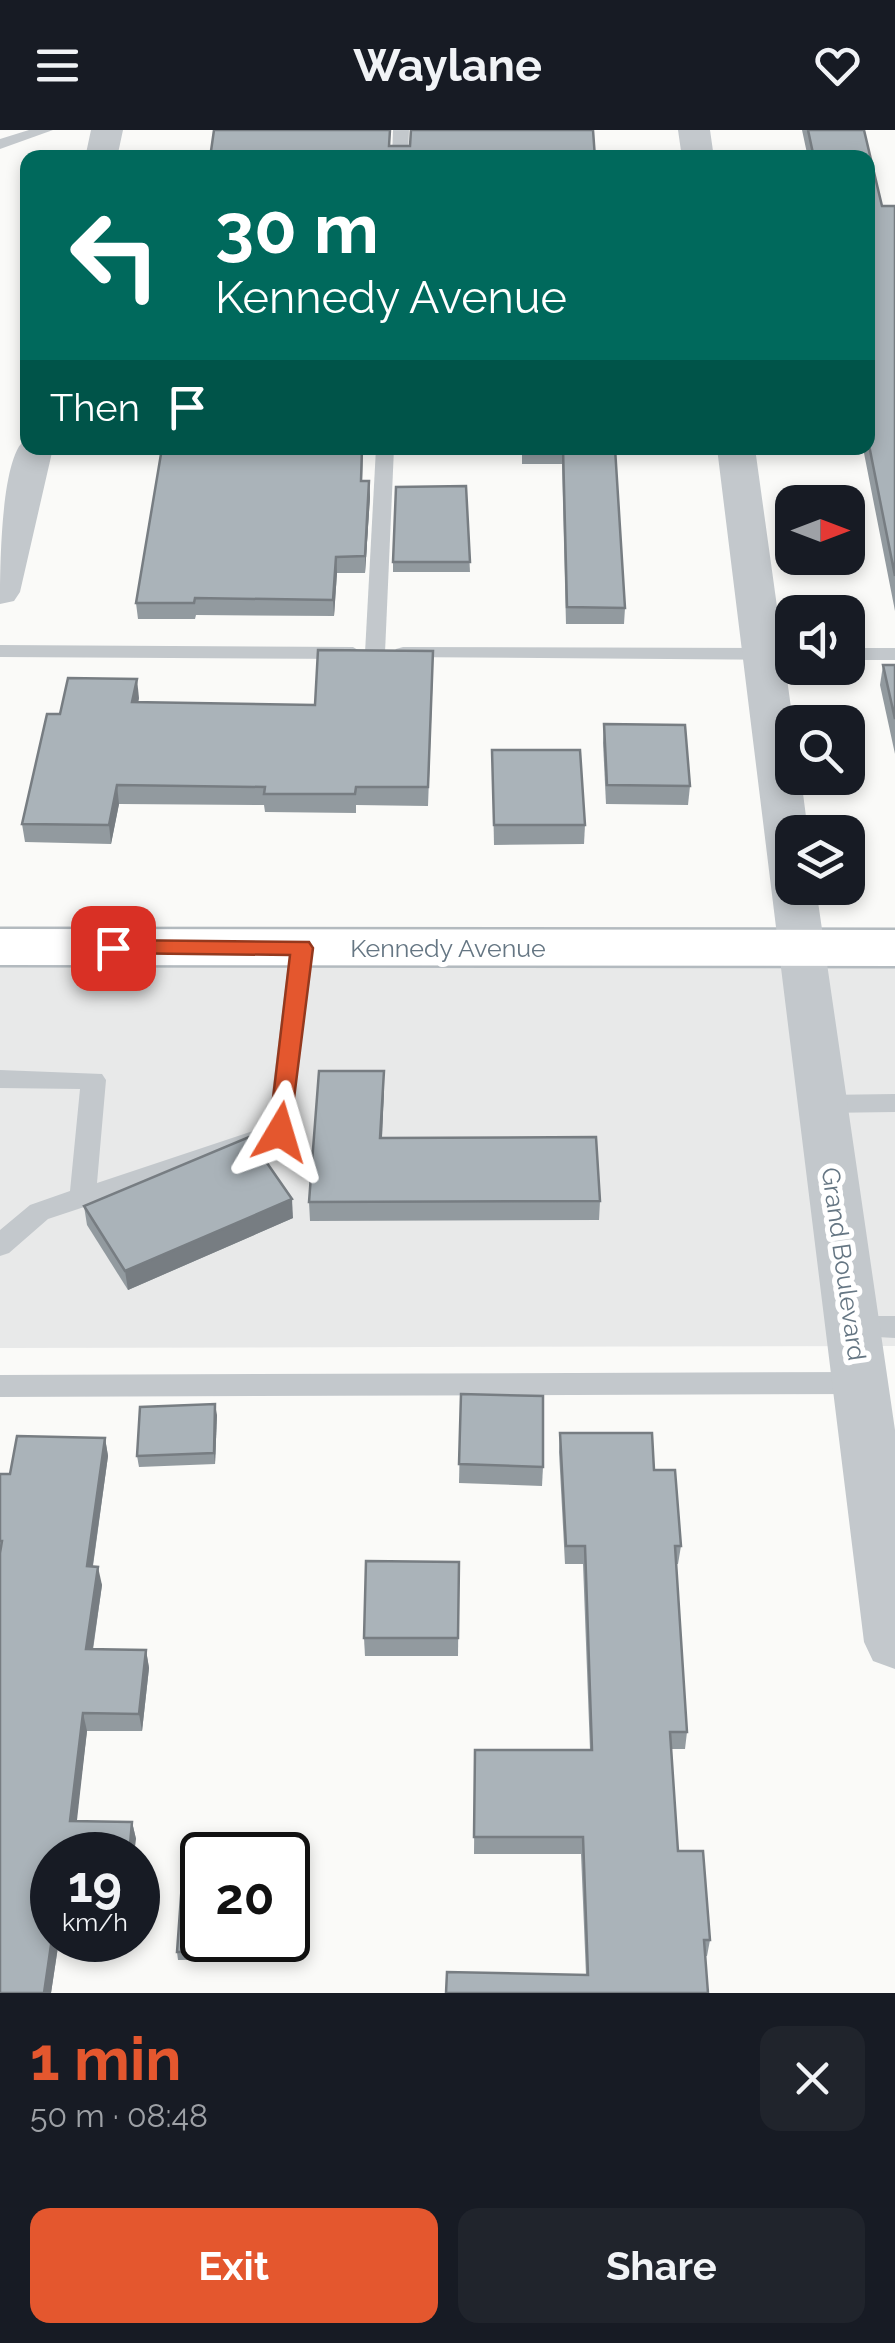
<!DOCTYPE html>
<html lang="en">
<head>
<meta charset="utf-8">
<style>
  body { margin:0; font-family:Raleway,sans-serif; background:#20242c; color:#f1f3f6; height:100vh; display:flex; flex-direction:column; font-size:38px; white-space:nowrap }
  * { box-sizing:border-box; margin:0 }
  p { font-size:32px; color:#9ea1a6 }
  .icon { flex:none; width:55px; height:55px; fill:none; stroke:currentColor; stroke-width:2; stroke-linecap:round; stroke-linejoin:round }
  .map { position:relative; height:1863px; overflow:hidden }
  .panel { display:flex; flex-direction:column; background:#171b24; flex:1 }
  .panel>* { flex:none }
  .top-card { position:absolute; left:20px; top:20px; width:855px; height:305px; border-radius:20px; box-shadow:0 5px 15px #0003; background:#00695c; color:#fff; overflow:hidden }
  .needle { width:65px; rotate:90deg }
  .fabs { position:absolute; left:775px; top:355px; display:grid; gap:20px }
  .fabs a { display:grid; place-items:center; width:90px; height:90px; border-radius:20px; background:#171b24; box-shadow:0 5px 15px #0003; font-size:50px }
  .speed { position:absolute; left:30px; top:1702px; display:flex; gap:20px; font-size:50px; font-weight:700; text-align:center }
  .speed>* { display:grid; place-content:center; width:130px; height:130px; border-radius:50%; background:#171b24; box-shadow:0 5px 15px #0003; line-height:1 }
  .speed small { font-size:25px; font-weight:400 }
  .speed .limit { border:5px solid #111; border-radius:15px; background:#fff; color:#111 }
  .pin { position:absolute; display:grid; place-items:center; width:85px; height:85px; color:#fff; margin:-42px; border-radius:20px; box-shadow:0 5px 15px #0006 }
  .me { position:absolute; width:110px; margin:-55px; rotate:7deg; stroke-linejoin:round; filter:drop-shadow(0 0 8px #0008) }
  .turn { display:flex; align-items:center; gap:35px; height:210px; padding:0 30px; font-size:45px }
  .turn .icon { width:130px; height:130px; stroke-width:2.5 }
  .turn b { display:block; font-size:70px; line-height:85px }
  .then { display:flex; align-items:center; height:95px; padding:0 30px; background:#0003; gap:20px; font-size:38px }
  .round { display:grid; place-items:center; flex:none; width:105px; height:105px; border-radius:20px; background:#20242c }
  .head { display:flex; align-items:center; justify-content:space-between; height:170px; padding:0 30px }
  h1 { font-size:60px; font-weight:700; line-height:75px; color:#e4572e }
  .button { display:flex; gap:20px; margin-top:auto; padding:20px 30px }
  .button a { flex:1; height:115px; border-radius:20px; background:#e4572e; color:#fff; font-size:40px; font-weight:700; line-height:115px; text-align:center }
  .button a+a { background:#20242c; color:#f1f3f6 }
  header { display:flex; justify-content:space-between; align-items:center; height:130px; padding:0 30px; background:#171b24; font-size:45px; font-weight:700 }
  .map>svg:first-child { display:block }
</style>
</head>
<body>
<header><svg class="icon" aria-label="menu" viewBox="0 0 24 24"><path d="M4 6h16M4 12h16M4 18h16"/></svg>Waylane<svg class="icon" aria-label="heart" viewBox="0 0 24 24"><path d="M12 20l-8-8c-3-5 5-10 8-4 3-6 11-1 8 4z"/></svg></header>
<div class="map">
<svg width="895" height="1863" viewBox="0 0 895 1863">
  <rect width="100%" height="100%" fill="#fafaf8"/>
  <path fill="#e8e9e9" d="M895 829V1216L0 1218V830Z"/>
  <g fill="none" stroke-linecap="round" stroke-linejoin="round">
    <defs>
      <path id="secondary" d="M0 799 895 800V836L0 835Z"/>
    </defs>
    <use href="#secondary" stroke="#b3babf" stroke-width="5"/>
    <g fill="#c3c8cc" fill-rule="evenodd">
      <path d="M29 0H53L0 19V9Z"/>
      <path d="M393 0H409L408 28H392Z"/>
      <path d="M376 318H394L385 523 375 529 365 523Z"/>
      <path d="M0 515 353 517 363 523 353 529 0 527Z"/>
      <path d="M403 517 792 518V530L396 527 393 523 396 519Z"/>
      <rect x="848" y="518" width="47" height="12"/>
      <path d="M302 810 314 818 289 1009 48 1089 9 1123 0 1126V1100L30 1075 70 1061 80 959 0 958V940L102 944 106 950 97 1053 268 996 290 818Z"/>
      <path d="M895 964V982L823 983 814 981 810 974 814 967 823 965Z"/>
      <path d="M852 1186H895V1208L842 1205 838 1197 842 1189Z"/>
      <path d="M860 1242 870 1245 874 1253 870 1261 860 1264 0 1267V1245Z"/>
    </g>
    <g fill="#c3c8cc" fill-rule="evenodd">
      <path d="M91 0H123L117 28H85Z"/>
      <path d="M678 0H710L714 28H682Z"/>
      <path d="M28 308V318H53L20 462 14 471 0 474C0 443 0 319 28 308Z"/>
      <path d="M717 318H755L793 592 792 648H801L808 702H792V758H816L895 1300V1539L873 1531 864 1512Z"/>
    </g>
    <use href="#secondary" fill="#fff" fill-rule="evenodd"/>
  </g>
  <g fill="#929a9f">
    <path d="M802 0H864L882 76H895V481L863 318H868V28H808Z"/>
    <path d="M162 318H363L362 351H369L370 367 365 443H337L334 486 196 485 195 489H138L136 473Z"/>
    <path d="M522 318H615L625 478 624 494H566L562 334H522Z"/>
    <path d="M466 356 470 442H393V432Z"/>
    <path d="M883 535H895V624L880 555Z"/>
    <path d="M433 539 428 676 356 675V683L265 682 264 675 119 674 111 714 25 712 22 694 60 584 139 568 138 572 315 575Z"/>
    <path d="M604 594 690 656 688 675 606 674 603 613Z"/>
    <path d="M492 620 585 695 584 714 494 715Z"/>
    <path d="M384 960 382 1008 600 1071 599 1090 310 1091 309 1072Z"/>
    <path d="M84 1076 293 1088 128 1160 87 1095Z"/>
    <path d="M461 1264 543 1337 542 1356 459 1353Z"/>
    <path d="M217 1285 215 1334 139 1337 137 1326Z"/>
    <path d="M560 1303 654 1340 681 1416 678 1434H676L687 1602 685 1619H671L678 1721 710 1810 707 1826 586 1845 581 1724H474L475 1620H590L583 1434H565L559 1322Z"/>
    <path d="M105 1308 108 1326 93 1436 102 1455 93 1520H146L149 1538 142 1601H87L76 1691 132 1692 136 1709 52 1725 59 1810 51 1863H0V1344H10Z"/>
    <path d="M459 1432 458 1526H365L364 1508Z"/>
    <path d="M264 1810 263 1829 178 1830 177 1822Z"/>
  </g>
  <g fill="#777d82">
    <path d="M369 351 370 367 365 443V426Z"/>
    <path d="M336 427 337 443 334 486 333 470Z"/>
    <path d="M137 549 139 568 134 590 132 572Z"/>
    <path d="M117 655 119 674 111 714 109 695Z"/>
    <path d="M384 941V960L381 1028 380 1008Z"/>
    <path d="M292 1069 293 1088 128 1160 125 1141Z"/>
    <path d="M215 1274 217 1285 215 1334 214 1323Z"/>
    <path d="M105 1308 108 1326 90 1455 87 1436Z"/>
    <path d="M98 1437 102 1455 90 1537 86 1519Z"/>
    <path d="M146 1520 149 1538 142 1601 139 1584Z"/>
    <path d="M83 1583 87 1601 75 1708 70 1691Z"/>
    <path d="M132 1692 136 1709 134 1725H129Z"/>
    <path d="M52 1810H59L51 1863H44Z"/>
  </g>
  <g fill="#aab3b9" stroke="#777d82" stroke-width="2.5">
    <path d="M214 0H390L389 16H410L411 0H593L595 28H210Z"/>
    <path d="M808 0H864L882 76H895V446L868 310V28H814Z"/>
    <path d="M162 318H362L361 351H369L365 426 336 427 333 470 195 468 194 473H136Z"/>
    <path d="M522 318H615L625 478 567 477 563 318Z"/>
    <path d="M466 356 470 432H393L396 357Z"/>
    <path d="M318 520 433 521 428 657H356L355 664H264L265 657 117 655 109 695 22 694 47 584H60L68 548 137 549 132 572 315 575Z"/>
    <path d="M883 535H895V589Z"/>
    <path d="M604 594 685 595 690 656 607 655Z"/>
    <path d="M492 620H580L585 695H494Z"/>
    <path d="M319 941H384L380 1008 596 1007 600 1071 309 1072Z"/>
    <path d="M249 1007 292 1069 125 1141 84 1076Z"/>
    <path d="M461 1264 543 1266V1337L459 1334Z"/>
    <path d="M215 1274 214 1323 137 1326 140 1277Z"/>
    <path d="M560 1303H652L654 1340H675L681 1416H675L687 1602H670L678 1721H703L710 1810H704L708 1863H446L447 1842 588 1845 583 1707H474L475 1620H592L585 1416H566Z"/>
    <path d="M17 1306 105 1308 87 1436 98 1437 86 1519 146 1520 139 1584 83 1583 70 1691 132 1692 129 1725H52V1808L44 1863H0V1423L2 1411H0V1344H10Z"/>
    <path d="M366 1431 459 1432 458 1508H364Z"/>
    <path d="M183 1739H202V1810H262V1820L177 1822Z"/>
  </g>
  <path fill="#e4572e" stroke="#94391e" stroke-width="2.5" d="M113 810 309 812 313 818 289 1008 280 1011 269 1002 290 825 106 823 102 818Z"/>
  <g text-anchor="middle" stroke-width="10" stroke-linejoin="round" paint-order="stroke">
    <g font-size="25" fill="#657683" stroke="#fff">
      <text x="448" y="827">Kennedy Avenue</text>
      <text transform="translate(844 1134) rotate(82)" y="9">Grand Boulevard</text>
    </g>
  </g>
</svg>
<div class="fabs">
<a><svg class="needle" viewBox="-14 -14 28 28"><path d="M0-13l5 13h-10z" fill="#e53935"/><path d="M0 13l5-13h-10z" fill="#9ea1a6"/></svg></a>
<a><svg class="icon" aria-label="sound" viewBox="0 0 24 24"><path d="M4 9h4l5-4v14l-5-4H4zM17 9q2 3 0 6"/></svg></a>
<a><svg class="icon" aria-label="search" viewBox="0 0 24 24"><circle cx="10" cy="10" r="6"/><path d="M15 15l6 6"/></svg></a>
<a><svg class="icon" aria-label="layers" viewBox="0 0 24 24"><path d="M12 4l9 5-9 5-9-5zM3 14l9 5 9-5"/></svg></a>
</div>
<div class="speed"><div>19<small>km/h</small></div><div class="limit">20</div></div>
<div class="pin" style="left:113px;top:818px;background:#d93025"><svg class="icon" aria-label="arrive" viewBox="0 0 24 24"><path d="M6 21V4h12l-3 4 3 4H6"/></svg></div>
<svg class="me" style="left:280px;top:1002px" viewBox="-20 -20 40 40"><path d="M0-17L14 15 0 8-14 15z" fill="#e4572e" stroke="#fff" stroke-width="4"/></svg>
<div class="top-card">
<div class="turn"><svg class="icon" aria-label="left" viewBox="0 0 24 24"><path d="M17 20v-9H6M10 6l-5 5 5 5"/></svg><div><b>30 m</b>Kennedy Avenue</div></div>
<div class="then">Then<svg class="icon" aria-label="arrive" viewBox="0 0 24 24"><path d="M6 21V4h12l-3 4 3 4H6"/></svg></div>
</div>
</div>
<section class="panel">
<div class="head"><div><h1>1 min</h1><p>50 m · 08:48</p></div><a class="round"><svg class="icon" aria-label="close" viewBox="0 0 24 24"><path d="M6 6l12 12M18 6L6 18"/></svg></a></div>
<div class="button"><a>Exit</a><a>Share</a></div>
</section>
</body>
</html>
